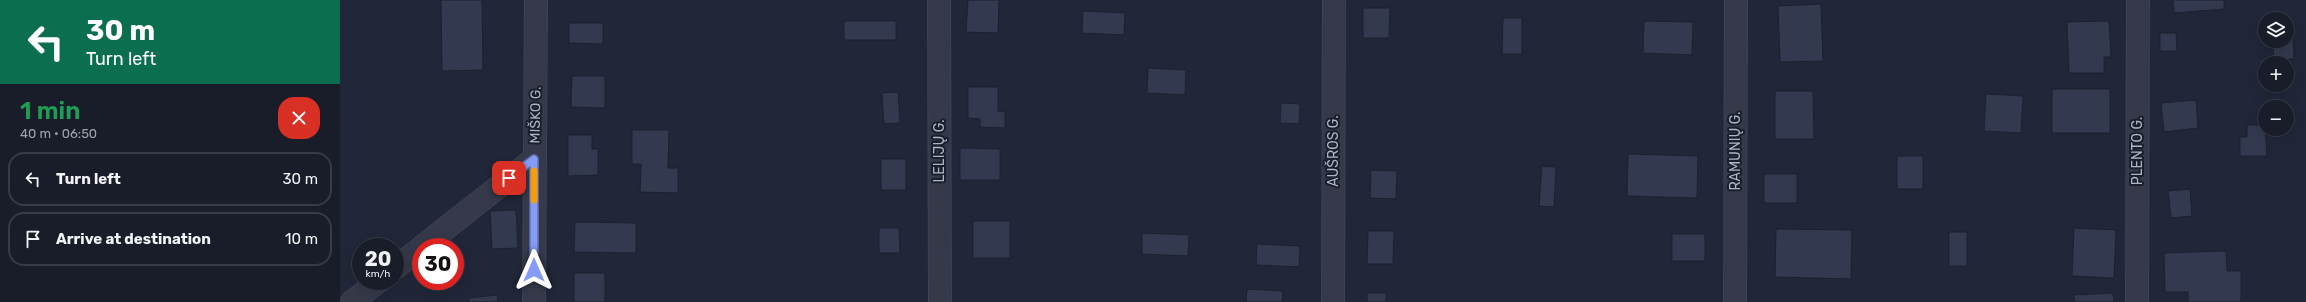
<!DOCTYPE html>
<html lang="en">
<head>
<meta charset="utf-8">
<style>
  body { margin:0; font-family:Rubik,sans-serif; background:#222632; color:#f1f3f6; height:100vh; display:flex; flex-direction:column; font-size:15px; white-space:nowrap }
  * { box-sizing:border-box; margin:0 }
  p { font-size:13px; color:#9fa2a8 }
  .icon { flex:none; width:22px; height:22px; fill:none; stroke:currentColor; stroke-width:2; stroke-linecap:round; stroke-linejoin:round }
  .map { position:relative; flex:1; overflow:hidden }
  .sheet { display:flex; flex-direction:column; background:#191d2a; width:340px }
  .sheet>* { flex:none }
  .hud { background:#0b6e4f; color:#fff; overflow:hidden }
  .tools { position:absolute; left:1918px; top:12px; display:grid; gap:8px }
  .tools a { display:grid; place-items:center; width:36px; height:36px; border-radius:50%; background:#191d2a; box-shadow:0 4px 16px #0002,0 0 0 1px #373b47; font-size:20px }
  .speed { position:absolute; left:12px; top:238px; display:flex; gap:8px; font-size:20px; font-weight:700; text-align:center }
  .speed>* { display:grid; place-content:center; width:52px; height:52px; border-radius:50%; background:#191d2a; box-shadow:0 4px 16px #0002,0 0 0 1px #373b47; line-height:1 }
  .speed small { font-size:10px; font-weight:400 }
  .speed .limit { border:6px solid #d22; background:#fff; color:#111 }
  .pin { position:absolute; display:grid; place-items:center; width:34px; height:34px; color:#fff; margin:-17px; border-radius:8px; box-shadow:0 2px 6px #0006 }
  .me { position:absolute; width:44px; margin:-22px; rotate:0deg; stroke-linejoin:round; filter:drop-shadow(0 0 3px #0008) }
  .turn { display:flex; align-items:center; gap:14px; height:84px; padding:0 20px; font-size:18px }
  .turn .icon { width:52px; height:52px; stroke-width:2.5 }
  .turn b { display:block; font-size:28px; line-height:34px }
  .round { display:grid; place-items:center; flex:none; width:42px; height:42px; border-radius:16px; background:#222632 }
  .overview { display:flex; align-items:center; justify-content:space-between; height:68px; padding:0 20px }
  h1 { font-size:24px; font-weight:600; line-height:30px; color:#1e9e55 }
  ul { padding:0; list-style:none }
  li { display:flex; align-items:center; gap:12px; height:54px; margin:0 8px 6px; padding:0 12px; border:2px solid #373b47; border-radius:16px }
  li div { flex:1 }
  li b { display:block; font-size:15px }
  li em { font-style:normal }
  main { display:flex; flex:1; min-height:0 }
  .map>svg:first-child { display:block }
</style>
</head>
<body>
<main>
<section class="sheet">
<div class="hud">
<div class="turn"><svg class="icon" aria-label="left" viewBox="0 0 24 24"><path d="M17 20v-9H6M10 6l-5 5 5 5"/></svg><div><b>30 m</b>Turn left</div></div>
</div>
<div class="overview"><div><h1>1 min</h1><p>40 m · 06:50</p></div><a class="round" style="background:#d93025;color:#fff"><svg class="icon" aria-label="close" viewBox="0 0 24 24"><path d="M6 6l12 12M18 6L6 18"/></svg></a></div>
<ul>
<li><svg class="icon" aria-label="left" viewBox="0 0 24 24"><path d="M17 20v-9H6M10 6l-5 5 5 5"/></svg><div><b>Turn left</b></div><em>30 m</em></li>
<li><svg class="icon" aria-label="arrive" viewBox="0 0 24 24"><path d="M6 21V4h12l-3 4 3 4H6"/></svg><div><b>Arrive at destination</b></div><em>10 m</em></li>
</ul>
</section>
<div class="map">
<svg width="1966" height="302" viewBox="0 0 1966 302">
  <rect width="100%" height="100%" fill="#212738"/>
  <g fill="#333a4f" stroke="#1c212f">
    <path d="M101 0H142L143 70 102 71Z"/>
    <path d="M628 0H659L658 33 626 32Z"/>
    <path d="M1833 0H1884V9L1834 13Z"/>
    <path d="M1481 4 1483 61 1440 62 1438 6Z"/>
    <path d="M1023 8H1050L1049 38H1023Z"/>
    <path d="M743 11 785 13 784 35 742 33Z"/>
    <path d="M1163 18H1182V54H1162Z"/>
    <rect x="504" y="21" width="52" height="19"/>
    <path d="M1304 21 1353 22 1352 55 1303 53Z"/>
    <path d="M1769 21 1771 57H1764V73H1729L1727 22Z"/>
    <path d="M229 23H263V44L229 43Z"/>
    <path d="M1820 33H1836L1837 51H1820Z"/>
    <path d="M1947 36H1953L1954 59 1934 60 1933 41H1947Z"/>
    <path d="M808 68 846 70 845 95 807 93Z"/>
    <path d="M232 76H265V108L231 107Z"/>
    <path d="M628 87H658V111L665 112V128L640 127V119L628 118Z"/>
    <rect x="1712" y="89" width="58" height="44"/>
    <path d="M1435 91H1473L1474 139H1435Z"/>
    <path d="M558 92 560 123 544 124 542 93Z"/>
    <path d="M1646 94 1683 96 1681 133 1644 131Z"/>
    <path d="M1856 100 1858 128 1824 132 1821 103Z"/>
    <path d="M941 103 960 104 959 124 940 123Z"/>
    <path d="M1907 125H1925L1927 156H1900V137H1907Z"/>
    <path d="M292 130H329L328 168H338V193L300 192 301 164H292Z"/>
    <path d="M228 135H252V149H258V175L228 176Z"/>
    <path d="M620 148 660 149V180H620Z"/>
    <path d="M1288 154 1358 156 1357 198 1287 196Z"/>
    <rect x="1557" y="156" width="26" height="33"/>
    <rect x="541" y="159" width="25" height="31"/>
    <path d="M1202 166 1216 167 1214 207 1199 206Z"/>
    <path d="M1031 170 1057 171 1056 199 1030 198Z"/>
    <rect x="1424" y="174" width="33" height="29"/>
    <path d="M1850 189 1852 216 1831 218 1828 191Z"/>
    <path d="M176 210 178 248 152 249 150 211Z"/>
    <rect x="633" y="221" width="37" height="37"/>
    <path d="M235 222 296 223V253L234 252Z"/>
    <path d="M539 228H559L560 253H539Z"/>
    <path d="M1734 228 1776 230 1774 278 1732 276Z"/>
    <path d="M1436 229 1512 230 1511 279 1435 277Z"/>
    <path d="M1028 231H1054L1053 264H1027Z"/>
    <rect x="1609" y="232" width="18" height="34"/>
    <path d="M802 233 849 235 848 256 802 254Z"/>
    <rect x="1332" y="234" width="33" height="27"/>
    <path d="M917 244 960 246 959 267 916 265Z"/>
    <path d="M1886 251 1887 271H1901V302H1848V292H1825L1824 253Z"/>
    <rect x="234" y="273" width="31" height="29"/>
    <path d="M907 289 943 291 942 302H906Z"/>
    <rect x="1027" y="293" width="19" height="9"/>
    <path d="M1773 293 1774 302H1735L1734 295Z"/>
    <path d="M157 295 158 302H129V298Z"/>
  </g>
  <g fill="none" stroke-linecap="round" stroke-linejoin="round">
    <defs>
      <g id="street">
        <path d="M599 0 600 302"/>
        <path d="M82 247 194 159"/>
        <path d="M55 268 81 248"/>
        <path d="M12 302 39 281"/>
        <path d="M194 302 196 0"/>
        <path d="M993 302 994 0"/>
        <path d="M1395 302 1396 0"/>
        <path d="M1797 302 1798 0"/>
      </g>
    </defs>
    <use href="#street" stroke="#3e4352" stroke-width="24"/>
    <use href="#street" stroke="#353949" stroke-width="22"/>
  </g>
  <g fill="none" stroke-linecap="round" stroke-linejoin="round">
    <defs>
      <path id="route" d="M169 178 194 159V270"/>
    </defs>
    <use href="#route" stroke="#56659f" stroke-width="10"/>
    <use href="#route" stroke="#849cf5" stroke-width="7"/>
    <path stroke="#f59e0b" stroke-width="7" d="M194 171V200"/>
  </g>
  <g text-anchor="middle" stroke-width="4" stroke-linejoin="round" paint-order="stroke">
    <g font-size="14" fill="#afb4c5" stroke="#1a1f2d">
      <text transform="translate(195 115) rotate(-89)" y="5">MIŠKO G.</text>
      <text transform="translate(599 151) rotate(-90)" y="5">LELIJŲ G.</text>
      <text transform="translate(993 151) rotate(-90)" y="5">AUŠROS G.</text>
      <text transform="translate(1395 151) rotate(-90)" y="5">RAMUNIŲ G.</text>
      <text transform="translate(1797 151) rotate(-90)" y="5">PLENTO G.</text>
    </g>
  </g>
</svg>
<div class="tools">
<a><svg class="icon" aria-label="layers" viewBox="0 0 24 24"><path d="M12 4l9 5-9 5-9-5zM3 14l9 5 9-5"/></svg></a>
<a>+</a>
<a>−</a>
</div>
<div class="speed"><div>20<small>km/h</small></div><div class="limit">30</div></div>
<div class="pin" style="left:169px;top:178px;background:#d93025"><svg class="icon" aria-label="arrive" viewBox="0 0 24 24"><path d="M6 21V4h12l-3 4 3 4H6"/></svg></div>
<svg class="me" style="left:194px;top:270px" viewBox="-20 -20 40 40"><path d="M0-17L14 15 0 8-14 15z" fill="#849cf5" stroke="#fff" stroke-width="4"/></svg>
</div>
</main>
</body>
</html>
